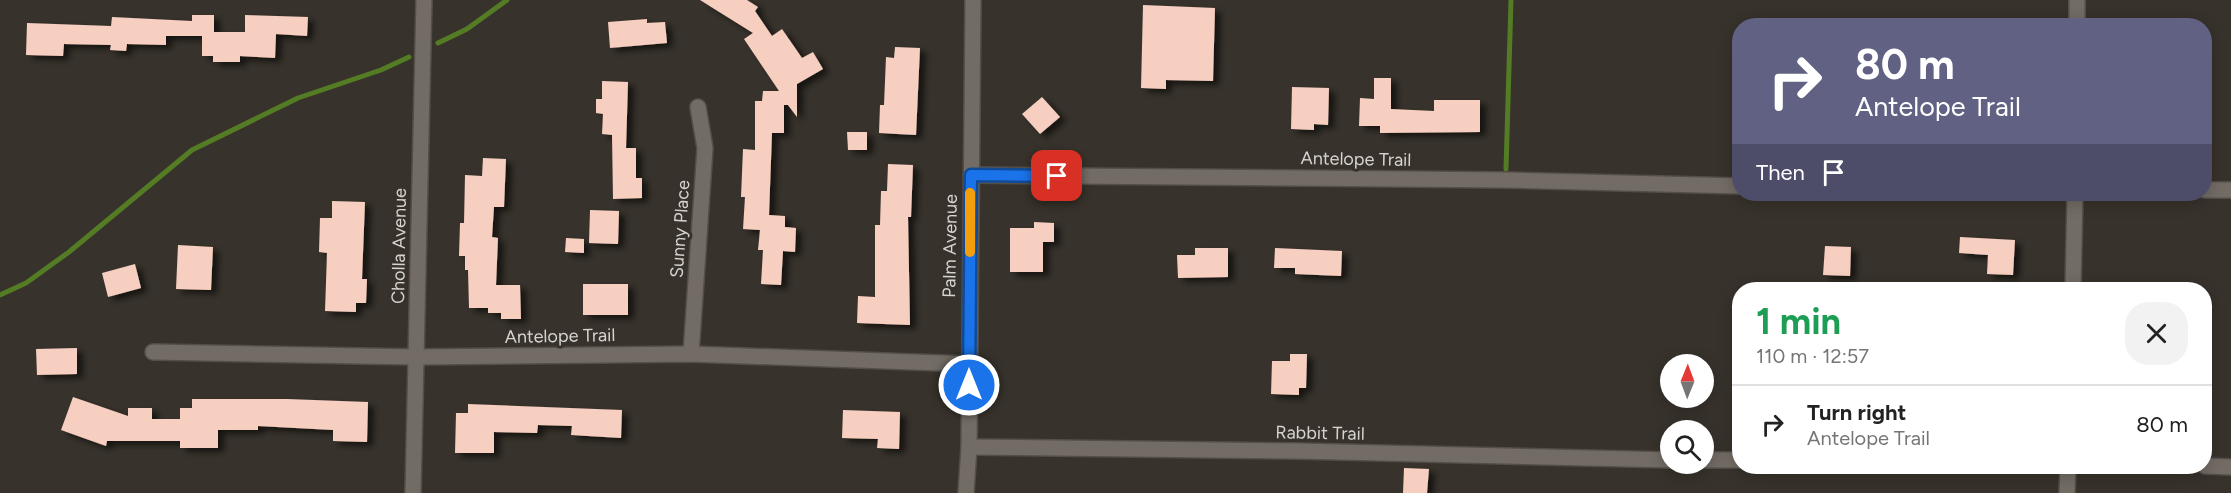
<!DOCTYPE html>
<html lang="en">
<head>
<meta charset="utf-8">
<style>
  body { margin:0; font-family:Figtree,sans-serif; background:#f2f2f2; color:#222; height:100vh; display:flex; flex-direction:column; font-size:22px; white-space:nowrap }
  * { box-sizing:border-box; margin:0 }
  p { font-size:20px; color:#767676 }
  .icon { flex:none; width:33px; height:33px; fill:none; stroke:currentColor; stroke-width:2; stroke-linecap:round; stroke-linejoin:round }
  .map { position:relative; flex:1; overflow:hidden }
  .panel { position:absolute; left:1732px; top:282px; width:480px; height:192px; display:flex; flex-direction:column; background:#fff; border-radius:24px; box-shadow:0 3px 15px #0003 }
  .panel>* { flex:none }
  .guide { position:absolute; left:1732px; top:18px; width:480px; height:183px; border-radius:24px; box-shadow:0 3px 15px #0003; background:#616184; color:#fff; overflow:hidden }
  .needle { width:39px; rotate:1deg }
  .buttons { position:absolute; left:1660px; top:354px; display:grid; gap:12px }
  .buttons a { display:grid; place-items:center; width:54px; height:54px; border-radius:50%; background:#fff; box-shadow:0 3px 15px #0003; font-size:30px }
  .pin { position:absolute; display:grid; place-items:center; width:51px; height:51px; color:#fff; margin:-26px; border-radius:12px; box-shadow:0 3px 9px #0006 }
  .me { position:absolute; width:66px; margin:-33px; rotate:0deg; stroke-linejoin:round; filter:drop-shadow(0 0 4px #0008) }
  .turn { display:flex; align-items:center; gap:21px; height:126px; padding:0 24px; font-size:27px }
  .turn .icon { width:78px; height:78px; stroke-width:2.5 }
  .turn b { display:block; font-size:42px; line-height:51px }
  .then { display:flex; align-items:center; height:57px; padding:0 24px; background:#0003; gap:12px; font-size:22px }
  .round { display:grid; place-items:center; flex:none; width:63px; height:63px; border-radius:24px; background:#f2f2f2 }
  .headline { display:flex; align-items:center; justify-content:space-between; height:102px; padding:0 24px }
  h1 { font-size:36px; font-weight:700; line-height:45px; color:#1e9e55 }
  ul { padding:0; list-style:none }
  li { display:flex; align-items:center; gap:18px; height:78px; padding:0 24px; border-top:2px solid #e0e0e0 }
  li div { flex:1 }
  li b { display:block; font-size:22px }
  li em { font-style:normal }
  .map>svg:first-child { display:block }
</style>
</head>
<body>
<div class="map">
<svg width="2231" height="493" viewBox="0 0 2231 493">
  <defs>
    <filter id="shadow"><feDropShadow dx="6" dy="4" stdDeviation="3" flood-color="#0009"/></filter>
  </defs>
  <rect width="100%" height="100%" fill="#37322b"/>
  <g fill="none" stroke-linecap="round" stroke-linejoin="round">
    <g stroke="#537c24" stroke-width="5">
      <path d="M438 43 467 29 507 0"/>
      <path d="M1506 169 1511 0"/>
      <path d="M0 295 26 283 69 252 192 150 298 98 381 70 409 57"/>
    </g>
  </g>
  <g fill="#f7cfc0" filter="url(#shadow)">
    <path d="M700 0H747L758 7 755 11 772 36 782 29 802 58 813 52 823 69 797 84V117L788 105H784V133H772L769 215 785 216V227L796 228 795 252 783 251 781 285 761 284 763 250H758L760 230 743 229 745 197H741L743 149 755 150V101H762L763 91H779L744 39 753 33Z"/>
    <path d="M1143 5 1215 8 1213 81 1166 80V89L1141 88Z"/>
    <path d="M192 15H214V32H245V15L308 17 307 36 276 34 275 58 240 56V62H213V56H202V36H166V45L127 44 126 51 110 50 111 45 64 44 63 56 26 55 27 23 111 26 112 17 192 21Z"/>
    <path d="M647 19V23L665 22 667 43 610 48 608 22Z"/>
    <path d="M895 47 920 48 916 135 879 133 880 105H884L886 57 894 58Z"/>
    <path d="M1374 78H1391V109L1434 111V100H1480V132L1380 133V126H1359L1360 98 1374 99Z"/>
    <path d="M602 81 628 82 626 148H636V178H642V198L613 199 612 135 602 134 603 114 596 113V99H602Z"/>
    <path d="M1292 87 1329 88 1328 125 1314 124V130L1291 129Z"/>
    <path d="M1042 97 1060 117 1040 134 1022 114Z"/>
    <path d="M847 132H867V150H848Z"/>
    <path d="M483 158 506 159 504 207H494L492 237 498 238 496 285H520L521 319H501V313H488V308H469L468 270H465V256H459L460 223H464L465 175 482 176Z"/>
    <path d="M888 164 913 165 911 217H908L910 325 857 323 858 296 875 297V225H880L881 191H887Z"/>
    <path d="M332 201 365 202 362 279H367L366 303H356V312L325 311 327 253 319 252 320 218H332Z"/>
    <path d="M590 210 619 211 618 244 589 243Z"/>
    <path d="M1034 222 1054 223V242H1043V272H1010V228H1034Z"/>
    <path d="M1960 237 2015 240 2013 275 1987 274 1988 255 1959 253Z"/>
    <path d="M566 238 584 239V253L565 252Z"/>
    <path d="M178 245 213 247 211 290 176 289Z"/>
    <path d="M1825 246 1851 247 1850 276 1823 275Z"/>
    <path d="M1195 248H1228V277L1178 278 1177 255H1195Z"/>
    <path d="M1275 248 1342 251 1341 276 1295 274V268H1274Z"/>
    <path d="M135 264 141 288 108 297 102 273Z"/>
    <rect x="583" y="284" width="45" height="31"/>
    <path d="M77 348V374L37 375 36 349Z"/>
    <path d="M1290 354H1307L1306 388H1299V395L1271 394 1272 361H1290Z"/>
    <path d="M73 397 128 416V408H152V419H180V408H192V399H287L368 402 367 442 333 441V430L258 426V430H218V448H180V441H107L106 446 61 430Z"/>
    <path d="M468 404 622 410 621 438 571 435 572 426 538 425 537 433 494 432V453H455L456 413H468Z"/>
    <path d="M843 410 900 412 899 449 877 448 878 439 842 438Z"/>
    <path d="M1404 468 1429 469 1427 493H1403Z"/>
  </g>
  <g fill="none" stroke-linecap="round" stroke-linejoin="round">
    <defs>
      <g id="minor">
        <path d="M2077 26V0"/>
        <path d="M971 175 1505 180 1740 186"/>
        <path d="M2205 190H2231"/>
        <path d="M2073 290 2075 194"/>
        <path d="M153 352 416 357 691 354 968 364"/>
        <path d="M691 354 705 148 698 107"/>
        <path d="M969 447 1297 451 1671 460"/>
        <path d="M1704 460H1740"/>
        <path d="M2205 466 2231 467"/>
        <path d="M413 493 424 0"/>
        <path d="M966 493 969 447 973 0"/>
        <path d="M2067 493 2068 466"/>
      </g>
    </defs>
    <use href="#minor" stroke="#534e48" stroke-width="18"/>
    <use href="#minor" stroke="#736c65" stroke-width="15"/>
  </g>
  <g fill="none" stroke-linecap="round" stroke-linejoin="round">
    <defs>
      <path id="route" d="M969 385 971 175 1057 176"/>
    </defs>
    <use href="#route" stroke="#114b97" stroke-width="15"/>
    <use href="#route" stroke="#1a73e8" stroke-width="10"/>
    <path stroke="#f59e0b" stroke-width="10" d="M970 252V193"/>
  </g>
  <g text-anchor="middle" stroke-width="6" stroke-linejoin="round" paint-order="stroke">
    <g font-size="18" fill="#d7d3cf" stroke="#37322b">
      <text transform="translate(1356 159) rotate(1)" y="6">Antelope Trail</text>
      <text transform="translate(680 229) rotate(-86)" y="6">Sunny Place</text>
      <text transform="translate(399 246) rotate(-89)" y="6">Cholla Avenue</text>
      <text transform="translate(950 246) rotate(-89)" y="6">Palm Avenue</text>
      <text transform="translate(560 336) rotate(-1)" y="6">Antelope Trail</text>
      <text transform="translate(1320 433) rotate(1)" y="6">Rabbit Trail</text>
    </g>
  </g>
</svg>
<div class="buttons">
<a><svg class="needle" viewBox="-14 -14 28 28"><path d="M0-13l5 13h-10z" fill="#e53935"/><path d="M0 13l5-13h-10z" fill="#767676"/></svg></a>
<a><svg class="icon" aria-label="search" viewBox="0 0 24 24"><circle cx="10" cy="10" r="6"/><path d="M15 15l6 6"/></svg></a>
</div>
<div class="pin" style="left:1057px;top:176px;background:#d93025"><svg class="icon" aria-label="arrive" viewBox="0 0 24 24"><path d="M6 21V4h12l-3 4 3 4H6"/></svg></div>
<svg class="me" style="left:969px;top:385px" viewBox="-20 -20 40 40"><circle r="17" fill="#1a73e8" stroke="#fff" stroke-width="3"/><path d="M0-11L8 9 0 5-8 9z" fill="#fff"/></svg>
<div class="guide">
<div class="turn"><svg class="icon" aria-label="right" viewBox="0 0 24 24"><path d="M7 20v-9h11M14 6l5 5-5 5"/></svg><div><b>80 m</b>Antelope Trail</div></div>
<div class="then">Then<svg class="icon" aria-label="arrive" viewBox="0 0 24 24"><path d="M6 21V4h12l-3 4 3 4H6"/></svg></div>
</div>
<section class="panel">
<div class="headline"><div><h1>1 min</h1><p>110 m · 12:57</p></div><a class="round"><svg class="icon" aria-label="close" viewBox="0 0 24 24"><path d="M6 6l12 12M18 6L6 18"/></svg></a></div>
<ul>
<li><svg class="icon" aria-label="right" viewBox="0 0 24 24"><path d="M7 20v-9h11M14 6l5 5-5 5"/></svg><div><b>Turn right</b><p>Antelope Trail</p></div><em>80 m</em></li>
</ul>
</section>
</div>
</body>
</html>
